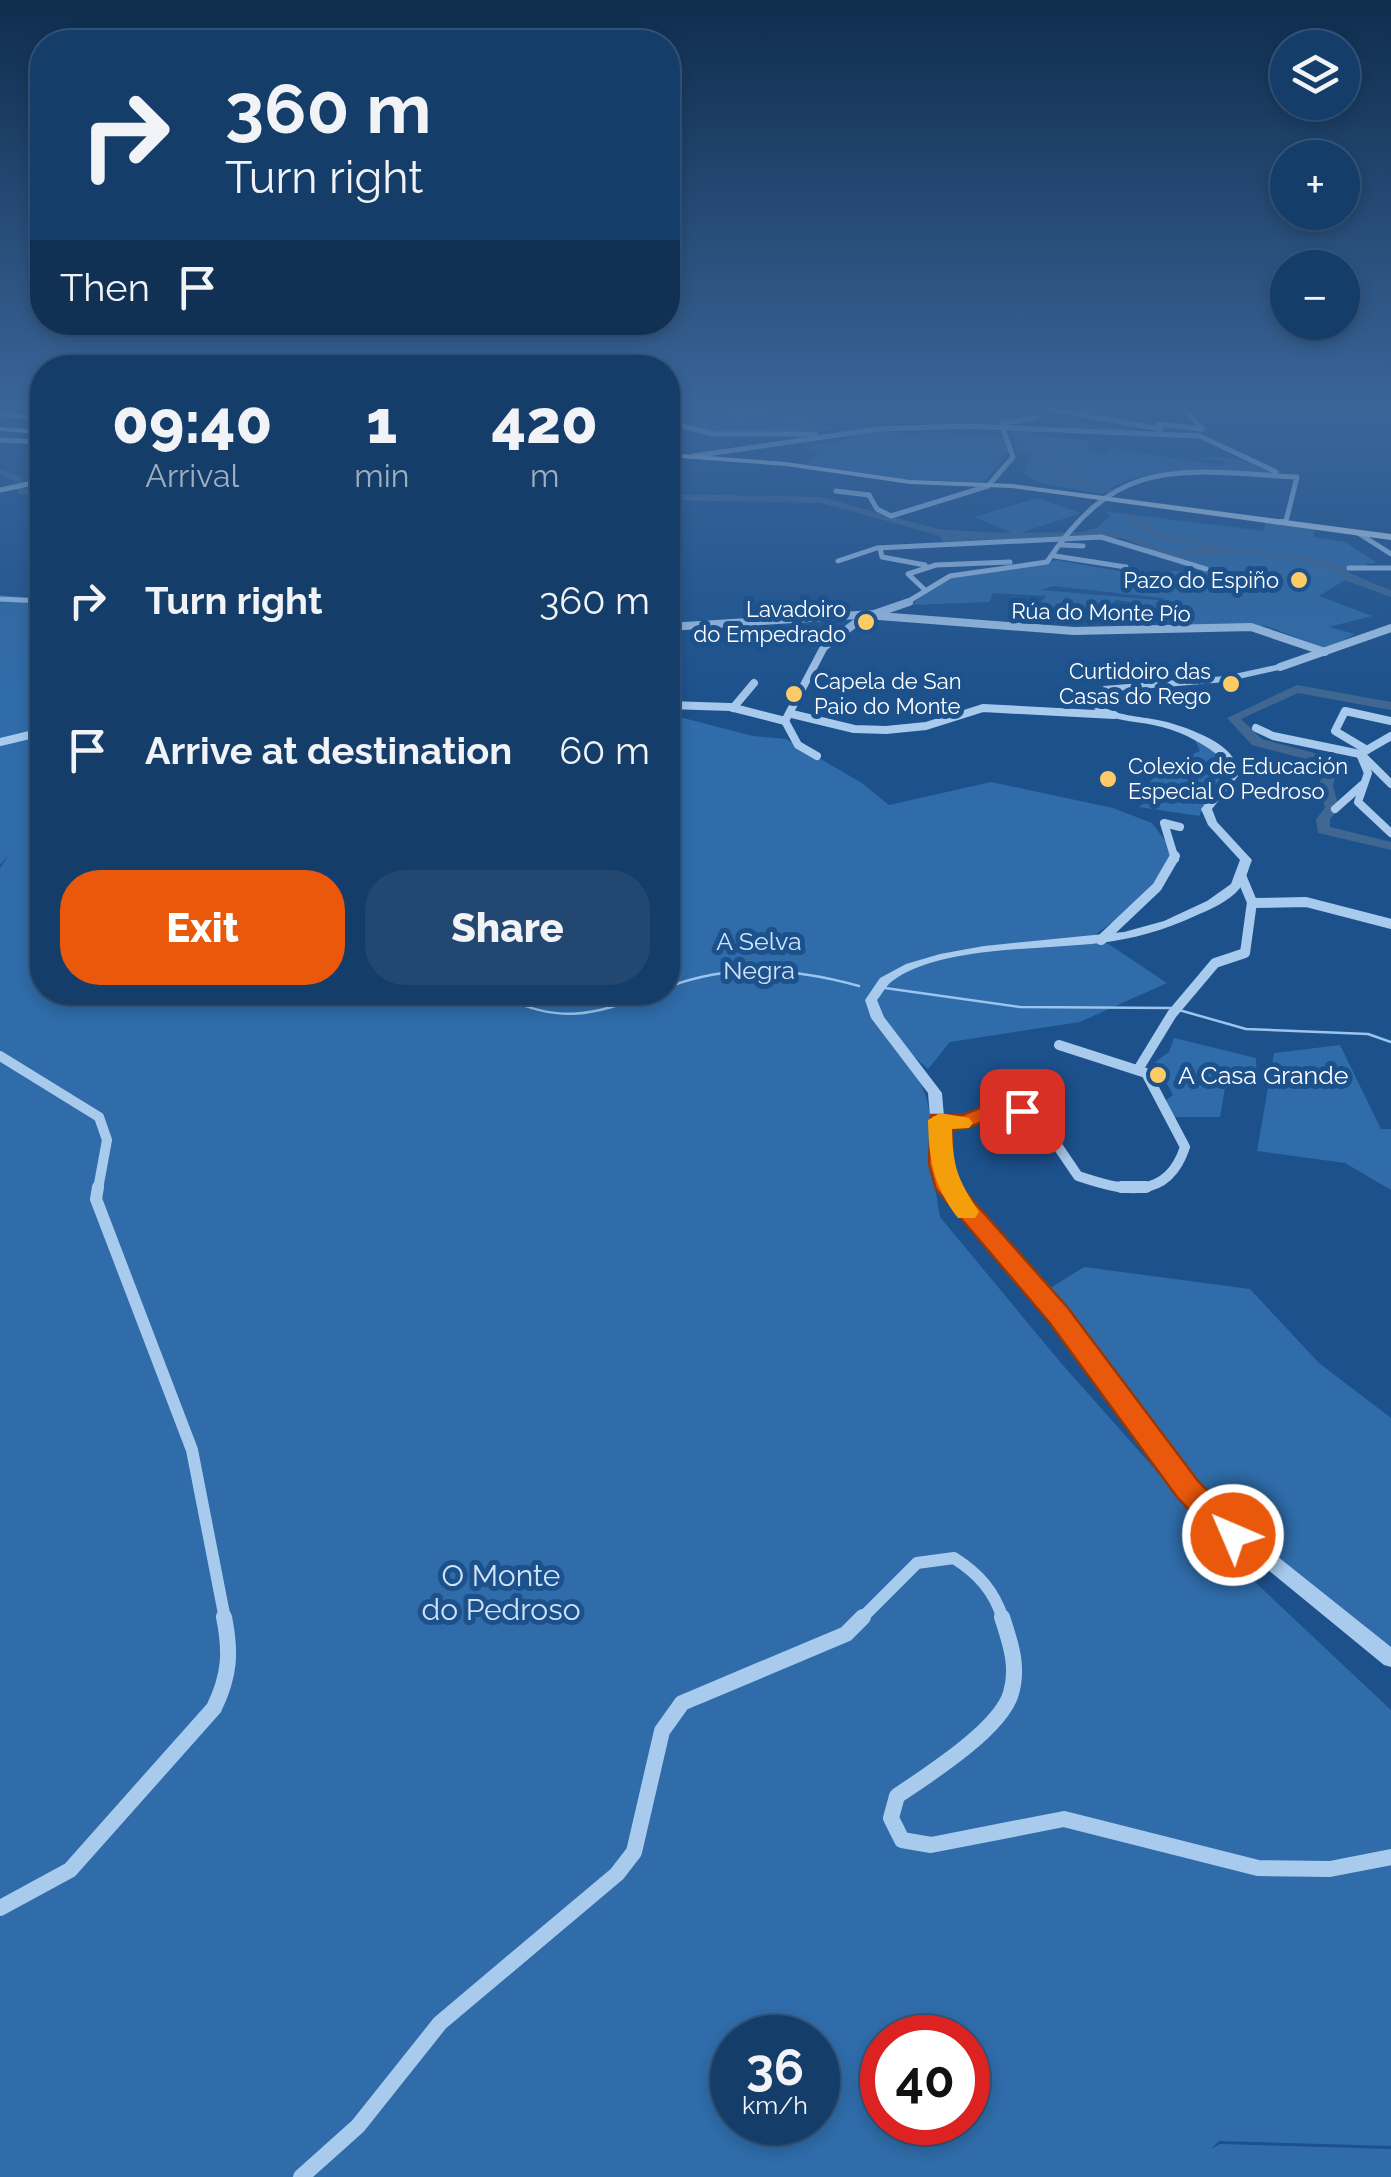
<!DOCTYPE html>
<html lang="en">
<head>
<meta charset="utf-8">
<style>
  body { margin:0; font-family:Raleway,sans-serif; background:#224871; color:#f1f3f6; height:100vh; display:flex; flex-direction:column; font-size:38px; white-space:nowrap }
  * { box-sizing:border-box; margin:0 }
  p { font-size:32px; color:#9daec0 }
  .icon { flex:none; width:55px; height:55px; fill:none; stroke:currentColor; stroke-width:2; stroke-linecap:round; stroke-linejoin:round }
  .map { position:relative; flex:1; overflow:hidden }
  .side { position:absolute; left:30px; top:355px; width:650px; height:650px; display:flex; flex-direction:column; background:#153d69; border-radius:40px; box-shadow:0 5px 15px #0003,0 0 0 2px #34567d }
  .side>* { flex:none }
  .guide { position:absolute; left:30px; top:30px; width:650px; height:305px; border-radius:40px; box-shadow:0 5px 15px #0003,0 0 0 2px #34567d; background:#153d69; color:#f1f3f6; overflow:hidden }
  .fabs { position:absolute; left:1270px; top:30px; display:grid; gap:20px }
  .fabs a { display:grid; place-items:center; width:90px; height:90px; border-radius:50%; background:#153d69; box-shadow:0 5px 15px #0003,0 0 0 2px #34567d; font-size:50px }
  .speed { position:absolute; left:710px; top:2015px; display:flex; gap:20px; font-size:50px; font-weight:700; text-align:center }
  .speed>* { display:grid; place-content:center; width:130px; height:130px; border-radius:50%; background:#153d69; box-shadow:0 5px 15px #0003,0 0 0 2px #34567d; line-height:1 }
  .speed small { font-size:25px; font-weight:400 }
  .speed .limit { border:15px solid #d22; background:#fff; color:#111 }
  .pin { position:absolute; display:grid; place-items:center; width:85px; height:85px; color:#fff; margin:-42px; border-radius:20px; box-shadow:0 5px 15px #0006 }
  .me { position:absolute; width:110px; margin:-55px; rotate:315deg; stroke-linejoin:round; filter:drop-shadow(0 0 8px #0008) }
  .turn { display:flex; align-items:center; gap:35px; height:210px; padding:0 30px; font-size:45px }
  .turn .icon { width:130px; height:130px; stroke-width:2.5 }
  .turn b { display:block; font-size:70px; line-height:85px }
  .then { display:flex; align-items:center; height:95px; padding:0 30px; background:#0003; gap:20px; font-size:38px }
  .eta { display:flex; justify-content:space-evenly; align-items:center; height:170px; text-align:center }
  .eta b { font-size:60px; font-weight:800; line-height:70px }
  .action { display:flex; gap:20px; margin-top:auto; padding:20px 30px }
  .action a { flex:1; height:115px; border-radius:40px; background:#ea580c; color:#fff; font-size:40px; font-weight:800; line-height:115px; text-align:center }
  .action a+a { background:#224871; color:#f1f3f6 }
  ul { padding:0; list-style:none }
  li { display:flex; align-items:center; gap:30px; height:150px; padding:0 30px }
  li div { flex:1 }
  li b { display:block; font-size:38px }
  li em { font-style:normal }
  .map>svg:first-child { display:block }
</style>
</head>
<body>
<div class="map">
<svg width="1391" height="2177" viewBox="0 0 1391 2177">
  <rect width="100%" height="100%" fill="#1c518c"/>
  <g fill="#2f6ca9" fill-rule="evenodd">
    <path d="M719 407H781L837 430 723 433 680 425 691 424 681 419 718 426 738 417Z"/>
    <path d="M908 407 986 412 996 410 992 407 1047 415 1045 419 1144 432 1081 430 1016 411 908 419Z"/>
    <path d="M1013 429 1036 431 1037 436 1088 440 1087 450 1105 454 1110 448 1224 466V461L1193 457 1236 458 1273 473C1214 478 1154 458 1102 494L1040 483 1024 473 1030 452 1068 480 1032 451 1017 450 1020 445 1015 444Z"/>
    <path d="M860 432 924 439 923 432 1004 437 1008 453 983 483 899 479 804 464 820 453 801 447 810 445 807 443 834 445Z"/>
    <path d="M1037 498 1081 513 1020 533 1064 536 943 542 937 534 920 528 1015 534 974 517Z"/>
    <path d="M1103 511 1264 531 1265 521 1316 528 1313 537 1345 542 1377 563 1366 564 1370 570 1345 571 1391 591V596L1345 580 1319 596 1372 616 1329 627 1355 634 1327 649 1266 626 1164 627 1188 622 1192 611 1162 598 1053 586 1041 590 1157 600 1186 612 1183 621 1136 625 1169 615 1147 605 1116 600 1110 606 1135 613 1119 620 1035 611 1046 596 993 593 989 602 910 605 946 579 1057 560 1118 571H1208L1122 538 1070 535 1097 528 1110 515Z"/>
    <path d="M0 595 42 599V992H668V714L753 736 786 739 862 783 889 805 991 782 1113 808 1152 823 1173 851C1157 887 1126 913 1095 935L1167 983 1080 1022 950 1042 928 1069 888 1034C923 1082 930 1090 934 1151L929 1152 940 1217 1061 1363 1256 1583 1391 1710V2146L1219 2141 1211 2149 1220 2144 1391 2149V2177H0V868L9 855 0 865ZM732 2038H818V2122H732ZM882 2038H968V2122H882Z"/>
    <path d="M1195 740 1214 750 1227 767 1199 816 1139 807 1147 801 1144 788 1166 765 1200 751Z"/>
    <path d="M1174 1038 1256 1058 1257 1079 1227 1077 1220 1117H1169L1165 1101 1173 1095 1155 1062 1169 1052Z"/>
    <path d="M1340 1045 1381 1129H1391V1190L1345 1163 1257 1151 1274 1053Z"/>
    <path d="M1084 1267 1250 1289 1319 1363 1391 1418V1650L1213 1507 1047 1290Z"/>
  </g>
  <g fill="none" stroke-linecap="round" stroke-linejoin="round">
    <g stroke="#9bc5ef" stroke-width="2.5">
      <path d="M668 987C731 963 794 968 859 986"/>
      <path d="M885 988 1020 1007 1171 1008"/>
      <path d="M493 992C556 1025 590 1017 654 992"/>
      <path d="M1179 1010 1246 1029 1368 1034 1391 1042"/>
    </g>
    <g fill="#406791" fill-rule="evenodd">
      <path d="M715 407H723V411L825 427 821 430 718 416 714 413Z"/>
      <path d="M864 429 1008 445 1013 448 1008 451 861 434Z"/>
      <path d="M1017 447 1034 449 1070 477 1113 490 1108 493 1064 481 1029 454 1014 452V448Z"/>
      <path d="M0 469 22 477 25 489H42V495L18 494 14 481 0 475Z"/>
      <path d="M668 494 821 497 952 533 1127 532 1168 552 1209 549 1154 537 1124 518 1123 516 1128 513 1161 533 1220 545 1221 548 1300 554 1343 567 1355 577 1391 590V597L1347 581 1335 571 1295 559 1232 553 1166 558 1125 538 952 539 821 503 668 500Z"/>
      <path d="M1297 685 1391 702V710L1298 693 1241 719 1262 739 1337 759 1339 762 1333 786 1339 808 1330 819V827L1391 842V850L1318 833 1316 819 1325 808 1319 786 1325 764 1252 745 1227 718Z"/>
    </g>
    <g stroke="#a8caed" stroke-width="5">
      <path d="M729 407H765"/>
      <path d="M1039 407 1161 429"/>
      <path d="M1184 409 1202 429"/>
      <path d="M1080 411 1104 407"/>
      <path d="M0 414 42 419"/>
      <path d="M668 423 714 434H815"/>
      <path d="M1002 423 1036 418"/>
      <path d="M1158 424 1202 429"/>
      <path d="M1198 435 1276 472"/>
      <path d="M0 440 42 442"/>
      <path d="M693 456 879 429 966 426 1200 436"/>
      <path d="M0 490 42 481"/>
      <path d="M836 491 869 495"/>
      <path d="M869 495 877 509 891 516 988 486 1013 457 1003 429"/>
      <path d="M1358 533 1391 554"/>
      <path d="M1062 545 1083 546"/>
      <path d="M880 548 882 557 925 565"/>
      <path d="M1055 556 1126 567"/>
      <path d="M838 561 877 548 1101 537 1206 569"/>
      <path d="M1349 568H1391"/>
      <path d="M925 590 908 574 936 565 1010 562"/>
      <path d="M0 599 42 601"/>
      <path d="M904 604 950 576 1047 562C1119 453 1181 471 1297 477L1286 521 1277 522"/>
    </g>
    <g stroke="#a8caed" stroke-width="8">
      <path d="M879 616 1074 631 1251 627 1325 652"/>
      <path d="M668 627 874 614 909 602"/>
      <path d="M1280 667 1391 628"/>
      <path d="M668 705 730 707 785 721"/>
      <path d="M733 708 754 683"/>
      <path d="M792 714 854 729 886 730 926 726 983 708 1114 715"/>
      <path d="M785 721 824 647 866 615"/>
      <path d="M785 721 798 745 817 756"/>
      <path d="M1256 728 1273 736 1360 754 1391 736"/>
      <path d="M0 742 42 732"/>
      <path d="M1367 750 1335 731 1345 711 1391 721"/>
      <path d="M1360 754 1368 773 1358 802 1391 833"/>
      <path d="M1365 758 1391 784"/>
      <path d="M1335 809 1362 785"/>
      <path d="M1175 859 1164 823 1180 827"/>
    </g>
    <g stroke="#a8caed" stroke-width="10">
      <path d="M1253 903 1306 902 1391 924"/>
      <path d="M1101 940 1157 887 1175 856"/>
      <path d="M0 1056 99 1117 107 1140 98 1189"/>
      <path d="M1139 1068 1172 1014 1215 963 1245 953 1252 902 1242 878"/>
      <path d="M940 1120H966L1013 1107 1046 1129 1078 1176C1123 1191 1167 1202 1185 1147L1146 1073 1059 1045"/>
    </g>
    <g stroke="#a8caed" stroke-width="12">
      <path d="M98 1187 96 1199 192 1450 225 1619"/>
      <path d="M1121 1187H1146"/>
      <path d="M861 1619 917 1563 954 1558C979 1574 994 1591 1003 1619"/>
    </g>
    <g stroke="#a8caed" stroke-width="16">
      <path d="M1002 1617C1010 1642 1019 1666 1011 1693 1001 1729 928 1775 897 1796L891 1818 902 1840 931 1845 1064 1819 1258 1868 1330 1869 1391 1857"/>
      <path d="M0 1908 70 1870 214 1708C230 1675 231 1652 224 1617"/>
      <path d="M301 2177 358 2126 440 2023 617 1874 634 1852 662 1731 682 1703 846 1634 863 1617"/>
    </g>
    <path fill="#a8caed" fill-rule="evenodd" d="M1280 664 1283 665V669L1225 682 1106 692 1094 699C1109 715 1130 715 1152 719 1174 722 1225 739 1235 761 1237 765 1237 771 1238 776L1212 809 1217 822 1252 860C1248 869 1246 881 1240 888 1230 901 1209 910 1195 916 1165 930 1133 939 1100 943 1042 950 937 946 891 982 886 986 882 994 877 1000L884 1017 942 1093 948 1164 962 1197 1064 1311 1166 1451 1213 1505 1391 1647V1667L1384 1665 1201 1515 1154 1461 1052 1319 950 1202 934 1164 928 1093 871 1018 865 1000 880 978 906 964 940 954 984 946 1124 932 1164 921 1207 901 1231 884 1240 860 1208 825 1201 809 1228 776 1224 760C1206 745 1185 733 1162 727 1133 719 1103 724 1083 698L1104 686 1225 676Z"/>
    <g fill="#d4e6f9" fill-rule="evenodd">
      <path d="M0 427 42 430V434L0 431Z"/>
      <path d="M668 453 786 462 910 480 1012 484 1391 534V540L1012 488 910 484 786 466 668 457Z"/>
    </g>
  </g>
  <linearGradient id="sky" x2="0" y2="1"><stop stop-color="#0f2d4d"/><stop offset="0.57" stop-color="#3a6599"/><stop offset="1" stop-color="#3a6599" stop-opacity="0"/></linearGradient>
  <rect width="1391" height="712" fill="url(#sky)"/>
  <path fill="#ea580c" stroke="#983908" stroke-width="2.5" d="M996 1101 1022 1104 1034 1111C1022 1121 1015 1114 1001 1116 982 1118 973 1131 952 1129L953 1164 960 1186 1068 1308 1198 1481 1243 1527 1248 1535 1243 1544 1233 1547 1222 1544 1177 1497 1049 1322 936 1189 929 1164 931 1115H963Z"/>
  <path fill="#f59e0b" d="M940 1113 969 1118 973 1123 969 1128 952 1129C953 1169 958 1179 979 1212L975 1218H958C933 1185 929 1161 928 1120Z"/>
  <g fill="#fdcb65" stroke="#1c518c" stroke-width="4">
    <circle cx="1299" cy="580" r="10"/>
    <circle cx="866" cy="622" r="10"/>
    <circle cx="1231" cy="684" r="10"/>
    <circle cx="794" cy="694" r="10"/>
    <circle cx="1108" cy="779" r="10"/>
    <circle cx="1158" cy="1075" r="10"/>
  </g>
  <g text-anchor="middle" stroke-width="10" stroke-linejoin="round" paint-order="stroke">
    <g font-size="22" fill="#fff" stroke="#1c518c" text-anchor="end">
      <text x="1279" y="588">Pazo do Espiño</text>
      <text x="846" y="617">Lavadoiro<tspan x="846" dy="25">do Empedrado</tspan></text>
      <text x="1211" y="679">Curtidoiro das<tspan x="1211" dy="25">Casas do Rego</tspan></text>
      <text x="814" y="689" text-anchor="start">Capela de San<tspan x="814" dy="25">Paio do Monte</tspan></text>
      <text x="1128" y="774" text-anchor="start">Colexio de Educación<tspan x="1128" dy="25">Especial O Pedroso</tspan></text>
    </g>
    <g font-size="22" fill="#fff" stroke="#1c518c">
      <text transform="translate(1101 612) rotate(1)" y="8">Rúa do Monte Pío</text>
    </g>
    <g font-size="25" fill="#cde3f9" stroke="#1c518c">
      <text x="759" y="950">A Selva<tspan x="759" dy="29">Negra</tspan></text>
    </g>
    <g font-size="25" fill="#fff" stroke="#1c518c" text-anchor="start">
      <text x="1178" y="1084">A Casa Grande</text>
    </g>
    <g font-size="30" fill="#cde3f9" stroke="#1c518c">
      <text x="501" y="1586">O Monte<tspan x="501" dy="34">do Pedroso</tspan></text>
    </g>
  </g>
</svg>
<div class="fabs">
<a><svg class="icon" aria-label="layers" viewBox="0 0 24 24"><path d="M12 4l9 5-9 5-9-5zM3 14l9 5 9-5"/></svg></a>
<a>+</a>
<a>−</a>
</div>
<div class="speed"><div>36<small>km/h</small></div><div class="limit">40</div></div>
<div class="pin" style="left:1022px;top:1111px;background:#d93025"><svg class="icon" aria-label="arrive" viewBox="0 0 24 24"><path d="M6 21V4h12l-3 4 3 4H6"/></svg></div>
<svg class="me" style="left:1233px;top:1535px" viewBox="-20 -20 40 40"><circle r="17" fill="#ea580c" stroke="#fff" stroke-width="3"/><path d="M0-11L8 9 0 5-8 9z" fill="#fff"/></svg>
<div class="guide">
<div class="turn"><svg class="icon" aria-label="right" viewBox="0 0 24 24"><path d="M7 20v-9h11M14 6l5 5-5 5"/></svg><div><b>360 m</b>Turn right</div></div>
<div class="then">Then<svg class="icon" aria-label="arrive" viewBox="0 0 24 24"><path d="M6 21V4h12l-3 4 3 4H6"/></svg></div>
</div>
<section class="side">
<div class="eta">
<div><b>09:40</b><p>Arrival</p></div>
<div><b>1</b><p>min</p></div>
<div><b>420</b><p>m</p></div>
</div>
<ul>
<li><svg class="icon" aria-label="right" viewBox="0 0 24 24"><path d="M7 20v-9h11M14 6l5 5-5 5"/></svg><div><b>Turn right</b></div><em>360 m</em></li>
<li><svg class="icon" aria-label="arrive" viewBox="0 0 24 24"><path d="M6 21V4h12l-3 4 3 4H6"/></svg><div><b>Arrive at destination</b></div><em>60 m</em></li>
</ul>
<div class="action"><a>Exit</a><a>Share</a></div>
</section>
</div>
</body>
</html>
